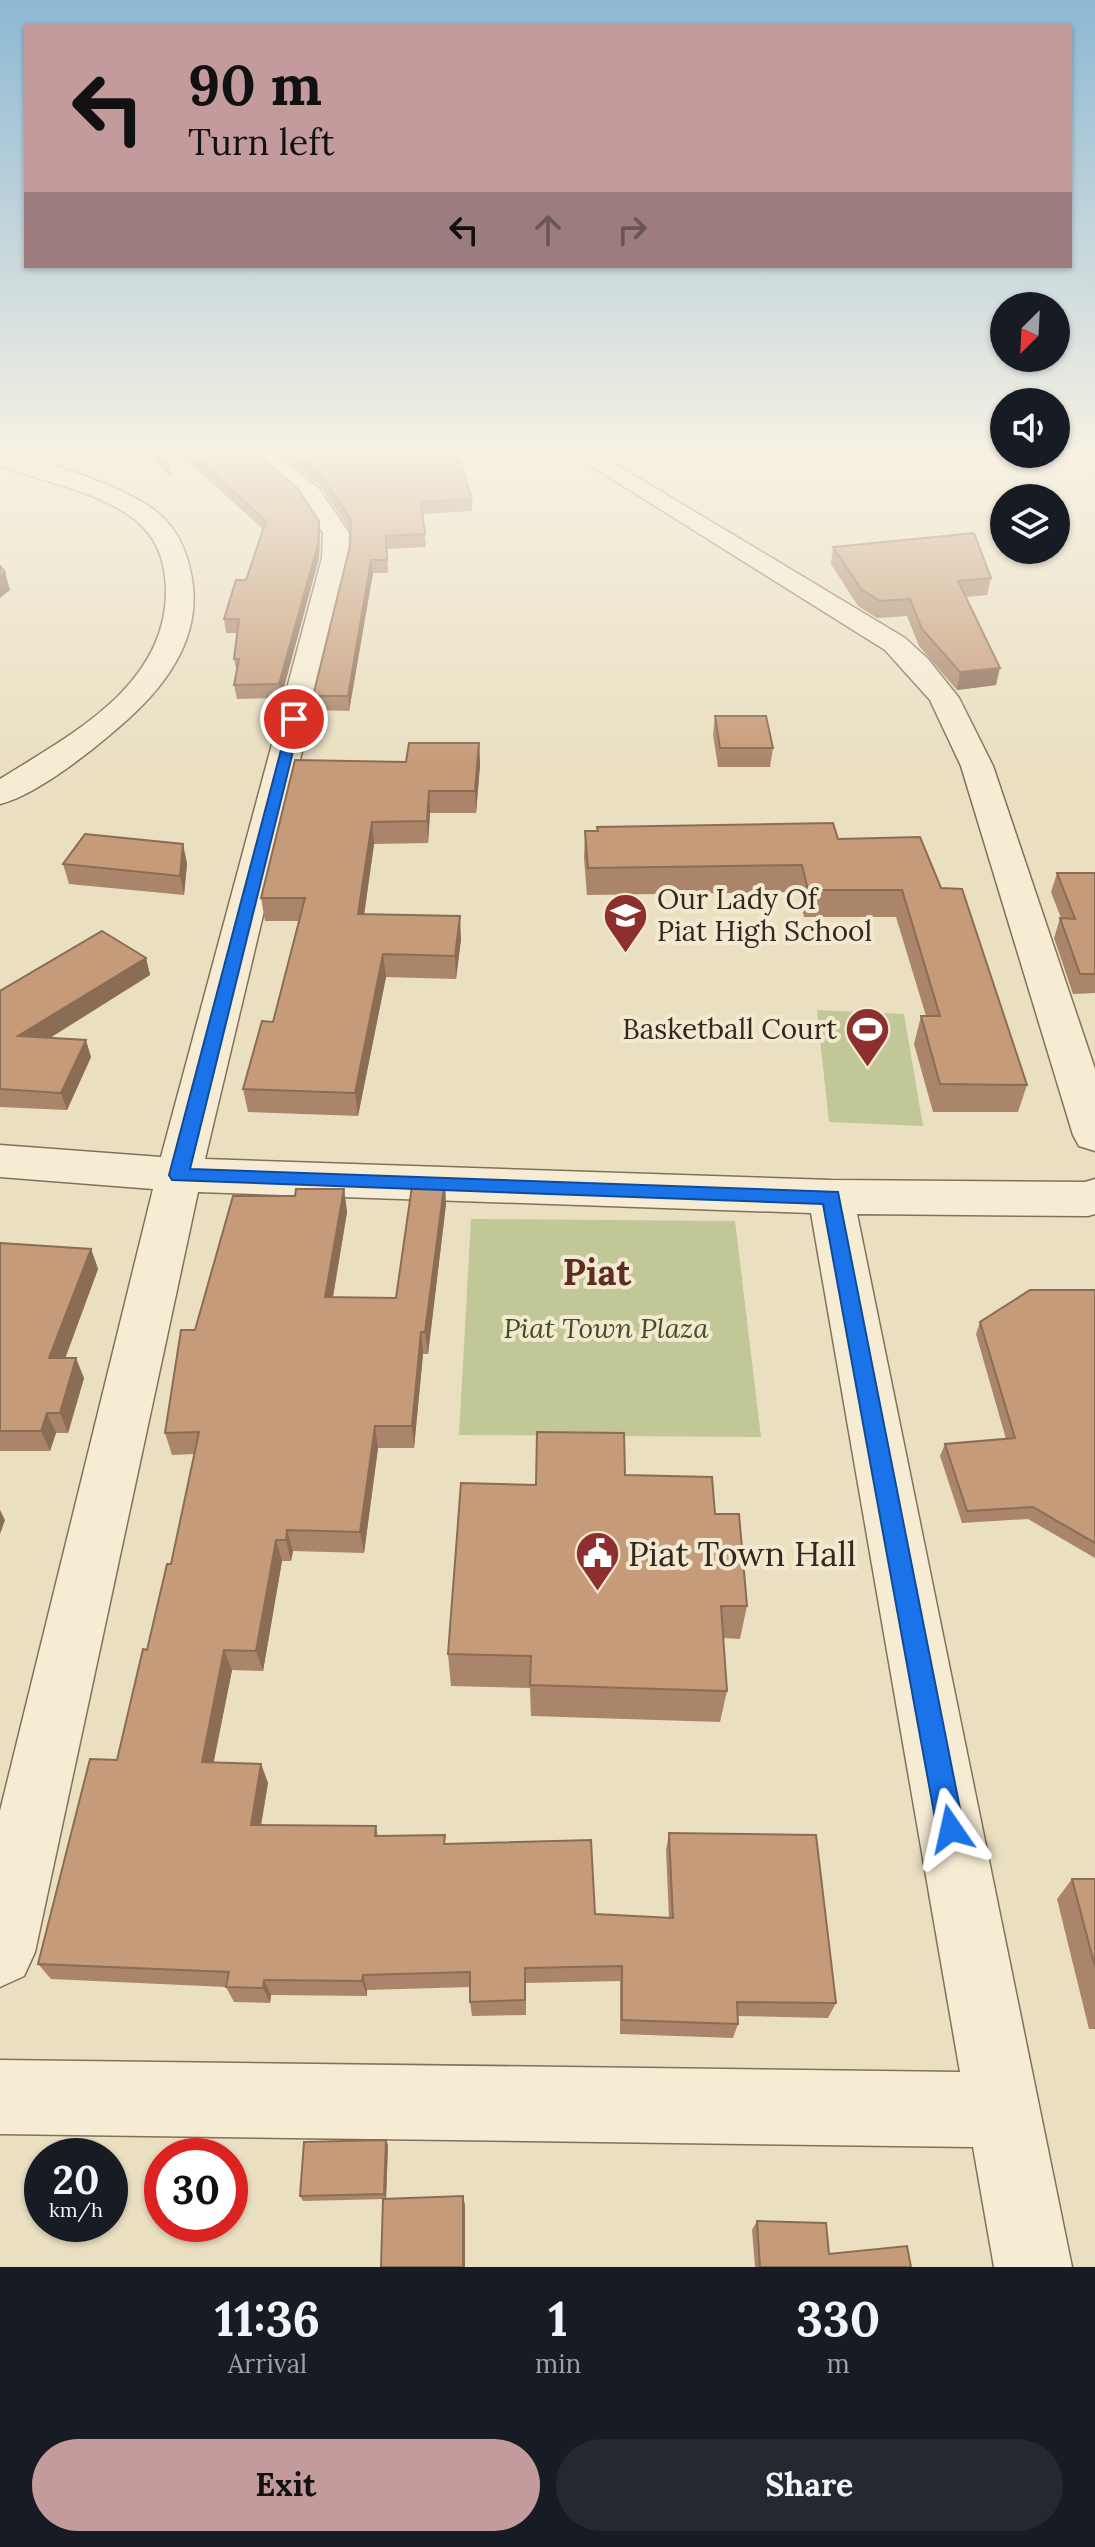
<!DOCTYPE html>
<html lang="en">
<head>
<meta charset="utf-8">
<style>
  body { margin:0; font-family:Lora,serif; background:#242831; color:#f1f3f6; height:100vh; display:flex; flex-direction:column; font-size:30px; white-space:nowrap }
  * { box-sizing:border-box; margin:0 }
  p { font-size:26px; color:#9ea1a6 }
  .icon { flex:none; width:44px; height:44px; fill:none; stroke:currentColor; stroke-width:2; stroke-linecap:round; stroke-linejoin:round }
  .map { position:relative; height:2267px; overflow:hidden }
  .details { display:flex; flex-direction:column; background:#171b24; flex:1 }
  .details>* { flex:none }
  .top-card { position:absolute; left:24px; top:24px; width:1048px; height:244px; border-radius:0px; box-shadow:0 2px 6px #0004; background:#c49b9c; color:#111; overflow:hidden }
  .needle { width:52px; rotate:204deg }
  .buttons { position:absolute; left:990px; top:292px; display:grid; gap:16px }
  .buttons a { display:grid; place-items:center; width:80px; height:80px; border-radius:50%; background:#171b24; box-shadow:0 2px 6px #0004; font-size:40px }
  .speed { position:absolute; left:24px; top:2138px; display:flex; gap:16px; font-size:40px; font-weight:700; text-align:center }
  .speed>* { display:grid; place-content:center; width:104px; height:104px; border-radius:50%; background:#171b24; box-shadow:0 2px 6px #0004; line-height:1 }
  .speed small { font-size:20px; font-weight:400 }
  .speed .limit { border:12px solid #d22; background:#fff; color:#111 }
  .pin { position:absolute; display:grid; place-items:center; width:68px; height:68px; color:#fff; margin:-34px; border:4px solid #fff; border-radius:50%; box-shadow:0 2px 8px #0007 }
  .me { position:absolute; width:88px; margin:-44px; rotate:349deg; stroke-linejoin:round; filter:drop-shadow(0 0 6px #0008) }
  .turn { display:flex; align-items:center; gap:28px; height:168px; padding:0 32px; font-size:36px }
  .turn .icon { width:104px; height:104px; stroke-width:2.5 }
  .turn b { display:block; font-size:56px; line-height:68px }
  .lanes { display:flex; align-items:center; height:76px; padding:0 32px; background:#0003; justify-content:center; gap:40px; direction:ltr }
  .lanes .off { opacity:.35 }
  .eta { display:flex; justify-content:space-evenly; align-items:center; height:136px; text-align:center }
  .eta b { font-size:48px; font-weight:700; line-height:56px }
  .primary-button { display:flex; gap:16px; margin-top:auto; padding:16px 32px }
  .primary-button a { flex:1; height:92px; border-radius:48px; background:#c49b9c; color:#111; font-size:32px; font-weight:700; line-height:92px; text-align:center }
  .primary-button a+a { background:#242831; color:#f1f3f6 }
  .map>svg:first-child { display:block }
</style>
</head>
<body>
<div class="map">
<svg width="1095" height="2267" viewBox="0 0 1095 2267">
  <rect width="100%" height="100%" fill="#eadfc1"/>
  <g fill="#c1c796">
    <path d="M817 1010 904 1014 923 1126 829 1122Z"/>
    <path d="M471 1219 735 1221 761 1437 459 1435Z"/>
  </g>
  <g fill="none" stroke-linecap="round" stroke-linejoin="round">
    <defs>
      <g id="minor">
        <path d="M242 447H267L319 489 349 533 348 558 205 1159 831 1180 1085 1182 1095 1179V1214L1088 1216 857 1214 1072 2267H994L973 2147 0 2134V2060L960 2072 811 1213 198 1192 35 1952 24 1976 0 1987V1811L153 1189 0 1177V1145L161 1157 322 558 323 533 301 499Z"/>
        <path d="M561 447H587L905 638 928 659 959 698 993 766 1095 1069V1151L1079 1146 1073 1135 961 766 930 700 885 650Z"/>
        <path d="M0 450C41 460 125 486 157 512 175 527 185 546 190 569 207 638 162 692 112 733 85 756 34 796 0 804V779C72 734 168 685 166 588 165 558 155 533 130 516 92 489 43 483 0 465Z"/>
      </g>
    </defs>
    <use href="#minor" stroke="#83705a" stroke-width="3"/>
    <use href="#minor" fill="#f6ecd4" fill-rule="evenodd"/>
  </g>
  <g fill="#aa8569">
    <path d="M144 447H163L171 474 169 476Z"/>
    <path d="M172 447H249L319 521 320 534 319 558 281 698 237 699 234 685 237 673 234 659 238 633H226L224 619 246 580 263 529Z"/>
    <path d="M271 447H443L472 499V511L423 514 426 547 387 549 388 573H373L349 711 315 710 313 696 350 546V531L321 487Z"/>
    <path d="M833 547 991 578 987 595 966 597 996 685 957 690 919 646 907 616 877 618 858 606 831 564Z"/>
    <path d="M715 716 773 748 770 767H718L713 735Z"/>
    <path d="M479 743 480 765 476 813H430L428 843 374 844 364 914 461 939 456 979 386 977 358 1116 248 1112 243 1089 273 1022 299 921H265L261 898 406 762Z"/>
    <path d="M585 831 838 839 941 888 1027 1085 1018 1112H933L914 1044 921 1016H926L896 917H804L798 892 587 895 584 858Z"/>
    <path d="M187 863 184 895 69 884 63 864Z"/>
    <path d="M1057 873H1095V993L1073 994 1054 938 1060 918H1061L1051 892Z"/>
    <path d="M146 958 150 975 50 1038 91 1057 67 1110 0 1107V991Z"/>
    <path d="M344 1189 347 1212 333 1297 396 1298 446 1204 428 1354H423L414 1448H378L364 1553 293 1551 291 1561H282L263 1671 232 1670 213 1763 261 1764 268 1783 261 1825 376 1826 378 1836 446 1844 595 1914 669 1918 666 1850 669 1833 836 2003 828 2018 738 2016V2024L733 2038 620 2034V1981L526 1983V2015L472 2016 470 2002V1987L367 1990V1996L271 1995 270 2003 234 2002 226 1987 51 1979 38 1964 117 1760 171 1564 194 1454 172 1455 165 1433 195 1330 295 1196Z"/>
    <path d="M0 1243 91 1249 98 1269 65 1358 84 1378 68 1433H56L50 1451H0Z"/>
    <path d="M1095 1290V1558L1028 1519 962 1523 940 1456 945 1444 1006 1439 976 1334 980 1322Z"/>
    <path d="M625 1475 715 1514 747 1606 740 1639 723 1638 727 1691 720 1722 531 1716 530 1688 451 1686 448 1654 536 1485Z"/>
    <path d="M1072 1879H1095V2029H1089L1057 1899Z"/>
    <path d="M388 2145 386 2199 303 2201 300 2196Z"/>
    <path d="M757 2221 829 2254 911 2267H755L752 2230Z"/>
  </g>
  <g fill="#8b6c55">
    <path d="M169 463 171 474 169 476 167 464Z"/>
    <path d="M319 521 320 534 319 558 281 698 279 684Z"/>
    <path d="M371 560 373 573 349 711 348 696Z"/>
    <path d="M5 572 10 590 0 598V576Z"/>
    <path d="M1000 668 996 685 957 690 960 672Z"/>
    <path d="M479 743 480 765 476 813 475 791Z"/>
    <path d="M429 791 430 813 428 843 427 821Z"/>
    <path d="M372 822 374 844 361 937 358 914Z"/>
    <path d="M183 844 187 863 184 895 180 876Z"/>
    <path d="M460 916 461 939 456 979 455 956Z"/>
    <path d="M383 954 386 977 358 1116 355 1093Z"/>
    <path d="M146 958 150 975 24 1054 18 1036Z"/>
    <path d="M86 1040 91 1057 67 1110 61 1093Z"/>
    <path d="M445 1180 446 1204 428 1354 425 1332Z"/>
    <path d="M344 1189 347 1212 329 1320 325 1297Z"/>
    <path d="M91 1249 98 1269 58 1378 49 1358Z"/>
    <path d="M421 1332 423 1354 414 1448 412 1426Z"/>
    <path d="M76 1358 84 1378 68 1433 60 1413Z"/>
    <path d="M47 1413 56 1433 50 1451 41 1431Z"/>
    <path d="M375 1426 378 1448 364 1553 360 1532Z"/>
    <path d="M0 1510 5 1520 0 1534Z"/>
    <path d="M287 1530 293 1551 291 1561 286 1540Z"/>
    <path d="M276 1540 282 1561 263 1671 256 1651Z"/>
    <path d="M224 1650 232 1670 210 1781 202 1762Z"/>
    <path d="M261 1764 268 1783 258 1843 251 1825Z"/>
    <path d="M363 1975 367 1990V1996L362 1981Z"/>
    <path d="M264 1980 271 1995 270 2003 263 1988Z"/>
    <path d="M386 2140 388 2145 386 2199 384 2194Z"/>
    <path d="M463 2196 465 2205V2267H463Z"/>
  </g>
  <g fill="#c69b7a" stroke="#8b6c55" stroke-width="2">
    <path d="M151 447H163L169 463 167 464Z"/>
    <path d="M184 447H249L297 488 319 521 318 544 279 684 234 685 239 659H234L239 619H224L236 580H246L266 521Z"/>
    <path d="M285 447H443L461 464 472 499 421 502 425 534 386 536 387 560H371L348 696H313L350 546 351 520 320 474Z"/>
    <path d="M974 533 991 578 958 581 1000 668 960 672 922 629 910 599 880 601 861 589 833 547Z"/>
    <path d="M0 566 5 572 0 576Z"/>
    <path d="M715 716H766L773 748H720Z"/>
    <path d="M409 743H479L475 791H429L427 821 372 822 358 914 460 916 455 956 383 954 355 1093 243 1089 262 1021 273 1022 305 898H261L295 760 406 762Z"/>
    <path d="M833 823 838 839 920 837 941 888 962 889 1027 1085 940 1084 921 1016H940L902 890H808L802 865 588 868 585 831H598L597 827Z"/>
    <path d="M85 834 183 844 180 876 63 864Z"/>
    <path d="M1057 873H1095V974H1080L1060 918 1075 919Z"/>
    <path d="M102 931 146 958 18 1036 86 1040 61 1093 0 1089V991Z"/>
    <path d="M413 1179 445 1180 425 1332H421L412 1426H375L360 1532 287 1530 286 1540H276L256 1651 224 1650 202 1762 261 1764 251 1825 376 1826 375 1836 445 1835 444 1844 591 1840 595 1914 673 1918 669 1833 816 1835 836 2003 737 2002 738 2024 622 2020V1966L525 1968V2000L470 2002V1972L363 1975 362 1981 264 1980 263 1988 226 1987 229 1972 38 1964 90 1759 117 1760 143 1649 147 1650 167 1564H171L199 1432 165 1433 181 1330H195L233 1196H295L296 1189H344L325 1297 396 1298Z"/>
    <path d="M0 1243 91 1249 49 1358H76L60 1413H47L41 1431H0Z"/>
    <path d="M1030 1290H1095V1543L1033 1507 967 1511 945 1444 1015 1438 980 1322Z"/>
    <path d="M537 1432 624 1433 625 1475 712 1477 715 1514H739L747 1606H721L727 1691 530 1685 531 1656 448 1654 461 1483 536 1485Z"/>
    <path d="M1072 1879H1095V1967Z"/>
    <path d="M386 2140 384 2194 300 2196 304 2142Z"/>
    <path d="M463 2196V2267H381L383 2199Z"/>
    <path d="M757 2221 826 2223 829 2254 907 2246 911 2267H760Z"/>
  </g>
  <linearGradient id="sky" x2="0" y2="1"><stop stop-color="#8db8d4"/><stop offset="0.59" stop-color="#f6f1e3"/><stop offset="1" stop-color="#f6f1e3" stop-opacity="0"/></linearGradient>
  <rect width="1095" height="764" fill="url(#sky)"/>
  <path fill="#1a73e8" stroke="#114b97" stroke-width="2" d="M290 716 301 719 190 1169 838 1192 964 1829 960 1838 951 1842 941 1838 937 1829 823 1204 172 1180 169 1175Z"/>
  <defs>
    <symbol id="school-pin" viewBox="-11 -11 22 30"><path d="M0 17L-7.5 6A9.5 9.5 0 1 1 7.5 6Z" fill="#8d2f2e" stroke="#f2e9d0"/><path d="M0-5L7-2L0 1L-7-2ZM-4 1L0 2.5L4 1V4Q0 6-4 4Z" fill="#fff"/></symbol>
    <symbol id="stadium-pin" viewBox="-11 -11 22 30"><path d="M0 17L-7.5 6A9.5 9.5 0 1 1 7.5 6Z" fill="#8d2f2e" stroke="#f2e9d0"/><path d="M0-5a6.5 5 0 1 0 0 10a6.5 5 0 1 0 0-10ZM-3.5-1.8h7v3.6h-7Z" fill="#fff"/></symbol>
    <symbol id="civic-pin" viewBox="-11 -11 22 30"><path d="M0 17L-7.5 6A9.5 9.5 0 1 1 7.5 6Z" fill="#8d2f2e" stroke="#f2e9d0"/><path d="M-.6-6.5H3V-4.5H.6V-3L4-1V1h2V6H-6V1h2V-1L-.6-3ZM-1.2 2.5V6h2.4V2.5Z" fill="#fff"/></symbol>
  </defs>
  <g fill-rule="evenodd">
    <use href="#school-pin" x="600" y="890" width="51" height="69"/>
    <use href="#stadium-pin" x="842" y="1004" width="51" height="69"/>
    <use href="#civic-pin" x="572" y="1528" width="51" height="69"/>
  </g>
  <g text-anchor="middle" stroke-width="8" stroke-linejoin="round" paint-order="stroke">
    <g font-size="28" fill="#33281d" stroke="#f2e9d0" text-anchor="start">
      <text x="657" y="909">Our Lady Of<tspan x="657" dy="32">Piat High School</tspan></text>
      <text x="837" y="1039" text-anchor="end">Basketball Court</text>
    </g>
    <g font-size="28" font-style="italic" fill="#444e25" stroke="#f2e9d0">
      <text x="606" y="1338">Piat Town Plaza</text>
    </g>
    <g font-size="34" fill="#33281d" stroke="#f2e9d0" text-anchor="start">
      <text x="628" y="1566">Piat Town Hall</text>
    </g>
    <g font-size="36" font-weight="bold" fill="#5d2d20" stroke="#f2e9d0">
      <text x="597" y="1285">Piat</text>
    </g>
  </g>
</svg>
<div class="buttons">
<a><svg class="needle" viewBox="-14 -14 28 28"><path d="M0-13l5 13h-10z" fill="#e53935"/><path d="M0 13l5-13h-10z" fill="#9ea1a6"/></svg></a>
<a><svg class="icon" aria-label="sound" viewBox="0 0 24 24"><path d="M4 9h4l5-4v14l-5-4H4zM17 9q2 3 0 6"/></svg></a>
<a><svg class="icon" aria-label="layers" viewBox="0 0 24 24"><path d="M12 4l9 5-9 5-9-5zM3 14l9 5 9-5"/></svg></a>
</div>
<div class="speed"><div>20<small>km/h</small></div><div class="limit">30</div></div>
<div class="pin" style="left:294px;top:719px;background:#d93025"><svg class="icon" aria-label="arrive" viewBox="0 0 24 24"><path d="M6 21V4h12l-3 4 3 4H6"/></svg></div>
<svg class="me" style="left:951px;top:1829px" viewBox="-20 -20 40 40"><path d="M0-17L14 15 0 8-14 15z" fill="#1a73e8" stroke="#fff" stroke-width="4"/></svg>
<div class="top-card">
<div class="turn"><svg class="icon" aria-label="left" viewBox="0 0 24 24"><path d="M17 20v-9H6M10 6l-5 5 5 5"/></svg><div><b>90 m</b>Turn left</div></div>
<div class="lanes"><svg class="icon" aria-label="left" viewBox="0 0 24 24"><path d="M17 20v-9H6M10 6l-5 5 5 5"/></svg><svg class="icon off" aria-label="ahead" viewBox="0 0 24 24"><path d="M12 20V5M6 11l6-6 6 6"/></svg><svg class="icon off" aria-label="right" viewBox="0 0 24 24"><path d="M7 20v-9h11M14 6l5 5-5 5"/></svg></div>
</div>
</div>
<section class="details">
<div class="eta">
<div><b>11:36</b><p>Arrival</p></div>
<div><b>1</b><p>min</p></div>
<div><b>330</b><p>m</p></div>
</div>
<div class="primary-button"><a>Exit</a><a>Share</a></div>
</section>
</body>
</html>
